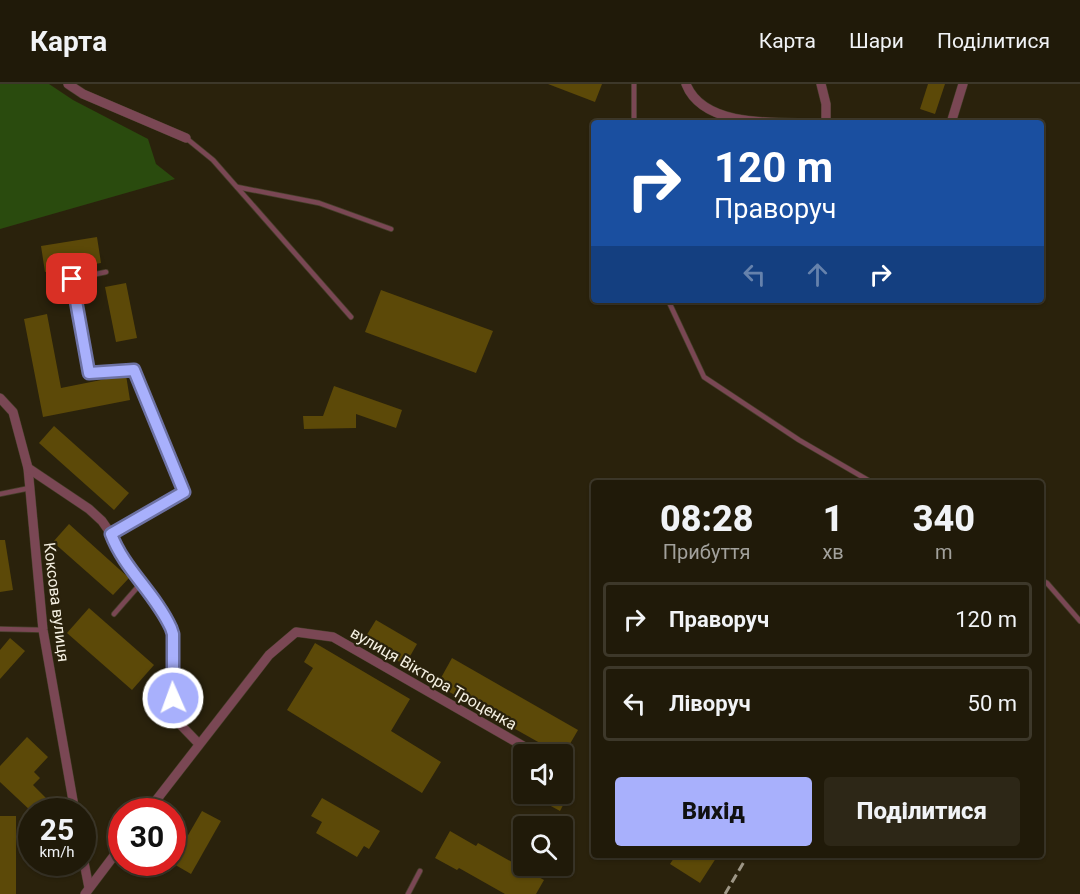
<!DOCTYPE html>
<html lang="uk">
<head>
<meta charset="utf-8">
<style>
  body { margin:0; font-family:Roboto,sans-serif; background:#2d2717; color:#f1f3f6; height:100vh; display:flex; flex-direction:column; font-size:22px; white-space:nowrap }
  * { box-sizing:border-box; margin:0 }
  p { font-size:20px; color:#a2a19c }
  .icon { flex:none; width:33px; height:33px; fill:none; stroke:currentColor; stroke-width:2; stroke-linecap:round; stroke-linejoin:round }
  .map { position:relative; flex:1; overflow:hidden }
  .details { position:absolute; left:591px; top:396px; width:453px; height:378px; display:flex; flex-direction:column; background:#201a09; border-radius:6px; box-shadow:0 2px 4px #0004,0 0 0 2px #3d382a }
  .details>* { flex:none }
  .guide { position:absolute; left:591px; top:36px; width:453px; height:183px; border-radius:6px; box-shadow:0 2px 4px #0004,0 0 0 2px #3d382a; background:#1a4fa0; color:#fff; overflow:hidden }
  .fabs { position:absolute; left:513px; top:660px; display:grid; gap:12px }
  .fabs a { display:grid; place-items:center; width:60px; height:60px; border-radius:6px; background:#201a09; box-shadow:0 2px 4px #0004,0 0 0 2px #3d382a; font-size:30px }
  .speed { position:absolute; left:18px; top:714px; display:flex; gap:12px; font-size:30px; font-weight:700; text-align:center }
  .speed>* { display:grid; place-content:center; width:78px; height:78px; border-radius:50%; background:#201a09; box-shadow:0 2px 4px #0004,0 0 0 2px #3d382a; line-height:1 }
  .speed small { font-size:15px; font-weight:400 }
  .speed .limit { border:9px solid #d22; background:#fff; color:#111 }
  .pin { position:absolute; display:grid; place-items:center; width:51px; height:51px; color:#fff; margin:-26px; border-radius:12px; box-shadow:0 3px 9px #0006 }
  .me { position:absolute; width:66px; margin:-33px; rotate:358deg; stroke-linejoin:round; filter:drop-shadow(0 0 4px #0008) }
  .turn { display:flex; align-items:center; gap:21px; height:126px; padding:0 24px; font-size:27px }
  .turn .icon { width:78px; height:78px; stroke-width:2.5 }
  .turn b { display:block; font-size:42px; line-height:51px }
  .lanes { display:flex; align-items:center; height:57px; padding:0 24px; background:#0003; justify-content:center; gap:30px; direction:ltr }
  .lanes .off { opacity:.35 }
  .eta { display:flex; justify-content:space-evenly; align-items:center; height:102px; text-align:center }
  .eta b { font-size:36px; font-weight:800; line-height:42px }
  .primary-button { display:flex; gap:12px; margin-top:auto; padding:12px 24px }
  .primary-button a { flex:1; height:69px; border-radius:6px; background:#a8b0fc; color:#111; font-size:24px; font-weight:800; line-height:69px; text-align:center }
  .primary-button a+a { background:#2d2717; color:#f1f3f6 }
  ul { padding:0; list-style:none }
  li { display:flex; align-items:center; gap:18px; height:75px; margin:0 12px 9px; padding:0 12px; border:3px solid #3d382a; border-radius:6px }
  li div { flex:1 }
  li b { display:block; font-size:22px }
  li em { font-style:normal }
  header { display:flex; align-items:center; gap:36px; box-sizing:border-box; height:84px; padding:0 30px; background:#201a09; border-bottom:2px solid #3d382a }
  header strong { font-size:28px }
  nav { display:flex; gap:33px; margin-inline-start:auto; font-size:21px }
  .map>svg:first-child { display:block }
</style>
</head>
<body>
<header>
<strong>Карта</strong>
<nav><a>Карта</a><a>Шари</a><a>Поділитися</a></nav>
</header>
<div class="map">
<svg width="1080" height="810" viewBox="0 0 1080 810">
  <rect width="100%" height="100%" fill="#2a220c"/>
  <path fill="#2a4b0e" d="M0 0H49L73 16 148 55 156 80 175 95 0 145Z"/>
  <g fill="#5c4908">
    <path d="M548 0H602L595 18Z"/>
    <path d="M928 0H945L935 30 920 25Z"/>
    <path d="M97 153 101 179 45 188 41 162Z"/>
    <path d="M126 199 137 254 116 258 105 203Z"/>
    <path d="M381 206 493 247 476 289 365 248Z"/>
    <path d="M47 230 61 304 126 291 130 316 43 333 24 235Z"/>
    <path d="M334 302 402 326 396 344 356 330V344L304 345 303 332H323Z"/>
    <path d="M54 342 129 409 114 426 39 359Z"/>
    <path d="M69 440 129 494 113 511 53 458Z"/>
    <path d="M0 456H5L13 506 0 508Z"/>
    <path d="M89 524 154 581 132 606 67 549Z"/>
    <path d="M376 536 417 560 405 581 363 557Z"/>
    <path d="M10 554 25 567 0 595V566Z"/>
    <path d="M315 559 410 615 391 647 441 678 422 709 287 626 313 584 304 578Z"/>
    <path d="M452 574 578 646 563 672 437 601Z"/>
    <path d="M27 653 48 673 34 688 40 694 33 701 48 716 36 728H32L0 698V682Z"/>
    <path d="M529 710H569L560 727Z"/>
    <path d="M322 714 380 747 369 765 364 762 357 773 316 749 322 738 311 732Z"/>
    <path d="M202 727 221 737 191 790 172 779Z"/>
    <rect x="0" y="732" width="16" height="78"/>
    <path d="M450 747 476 762 478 759 544 796 536 810H505L459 784 457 786 435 774Z"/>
    <path d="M676 771H718L700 799 670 780Z"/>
  </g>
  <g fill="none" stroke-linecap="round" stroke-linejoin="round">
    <defs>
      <g id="service">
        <path d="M634 0V39"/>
        <path d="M186 54 213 76 351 233"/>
        <path d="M237 103 319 119 391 145"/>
        <path d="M106 188 72 195 89 289 134 286 185 408 111 450"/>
        <path d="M668 216 704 293 799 356 873 399"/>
        <path d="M0 410 30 404"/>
        <path d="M1041 496 1047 499 1080 537"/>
        <path d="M114 530 142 498"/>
        <path d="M0 545 43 546"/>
        <path d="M408 810 420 787"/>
      </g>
      <g id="minor">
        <path d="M68 0 83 10 186 54"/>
        <path d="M686 0C704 46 782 38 823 39"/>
        <path d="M821 0 826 20V39"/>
        <path d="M951 39 963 0"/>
        <path d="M0 314 13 328 28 384 43 546 75 728"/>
        <path d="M28 384 89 425 102 437 111 450 118 469 160 523 173 550V614L176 636 199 660"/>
        <path d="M562 685 567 688"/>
        <path d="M147 728 269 571 296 548 333 553 537 670"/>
        <path d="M82 768 89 804"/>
        <path d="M85 810 122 761"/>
      </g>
    </defs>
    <use href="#service" stroke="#463f2a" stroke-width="6"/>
    <use href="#minor" stroke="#463f2a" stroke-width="10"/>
    <use href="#service" stroke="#7a4754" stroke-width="4.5"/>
    <use href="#minor" stroke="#7a4754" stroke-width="9"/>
    <path stroke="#9d9685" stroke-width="3" stroke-dasharray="9 4.5" stroke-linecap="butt" d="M725 810 748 771"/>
  </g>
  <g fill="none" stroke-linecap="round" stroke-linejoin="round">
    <defs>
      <path id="route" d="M72 195 89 289 134 286 184 408 111 450C124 485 155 509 171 544L173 550V614"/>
    </defs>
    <use href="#route" stroke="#6d72a4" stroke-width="15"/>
    <use href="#route" stroke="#a8b0fc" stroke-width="10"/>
  </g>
  <g text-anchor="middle" stroke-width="4.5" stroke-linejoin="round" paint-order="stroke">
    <g font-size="16" fill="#f5f0e2" stroke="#2a220c">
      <text transform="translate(57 518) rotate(83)" y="6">Коксова вулиця</text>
      <text transform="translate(434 594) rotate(30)" y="6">вулиця Віктора Троценка</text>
    </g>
  </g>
</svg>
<div class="fabs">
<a><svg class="icon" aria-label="sound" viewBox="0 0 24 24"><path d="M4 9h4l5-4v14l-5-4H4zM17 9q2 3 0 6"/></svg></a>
<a><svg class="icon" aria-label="search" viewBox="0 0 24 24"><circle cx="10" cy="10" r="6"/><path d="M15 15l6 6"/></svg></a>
</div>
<div class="speed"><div>25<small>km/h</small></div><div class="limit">30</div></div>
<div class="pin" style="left:72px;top:195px;background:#d93025"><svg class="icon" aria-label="arrive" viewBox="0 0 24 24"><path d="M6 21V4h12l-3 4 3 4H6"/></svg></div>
<svg class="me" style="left:173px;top:614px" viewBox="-20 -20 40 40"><circle r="17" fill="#a8b0fc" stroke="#fff" stroke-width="3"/><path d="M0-11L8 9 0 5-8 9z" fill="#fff"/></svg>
<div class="guide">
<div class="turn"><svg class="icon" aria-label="right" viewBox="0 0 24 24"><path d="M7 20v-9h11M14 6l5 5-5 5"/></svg><div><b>120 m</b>Праворуч</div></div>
<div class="lanes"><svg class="icon off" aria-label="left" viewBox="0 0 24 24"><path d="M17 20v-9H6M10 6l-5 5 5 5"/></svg><svg class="icon off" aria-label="ahead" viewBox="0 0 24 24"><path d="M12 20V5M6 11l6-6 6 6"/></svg><svg class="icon" aria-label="right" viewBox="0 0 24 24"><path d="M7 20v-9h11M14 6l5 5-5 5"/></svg></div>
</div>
<section class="details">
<div class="eta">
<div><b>08:28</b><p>Прибуття</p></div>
<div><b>1</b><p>хв</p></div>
<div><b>340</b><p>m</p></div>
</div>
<ul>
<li><svg class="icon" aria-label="right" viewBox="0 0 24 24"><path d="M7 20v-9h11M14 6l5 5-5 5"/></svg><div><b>Праворуч</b></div><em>120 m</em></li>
<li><svg class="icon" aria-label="left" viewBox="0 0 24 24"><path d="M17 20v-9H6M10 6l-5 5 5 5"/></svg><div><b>Ліворуч</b></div><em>50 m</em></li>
</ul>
<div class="primary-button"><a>Вихід</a><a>Поділитися</a></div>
</section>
</div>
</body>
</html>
